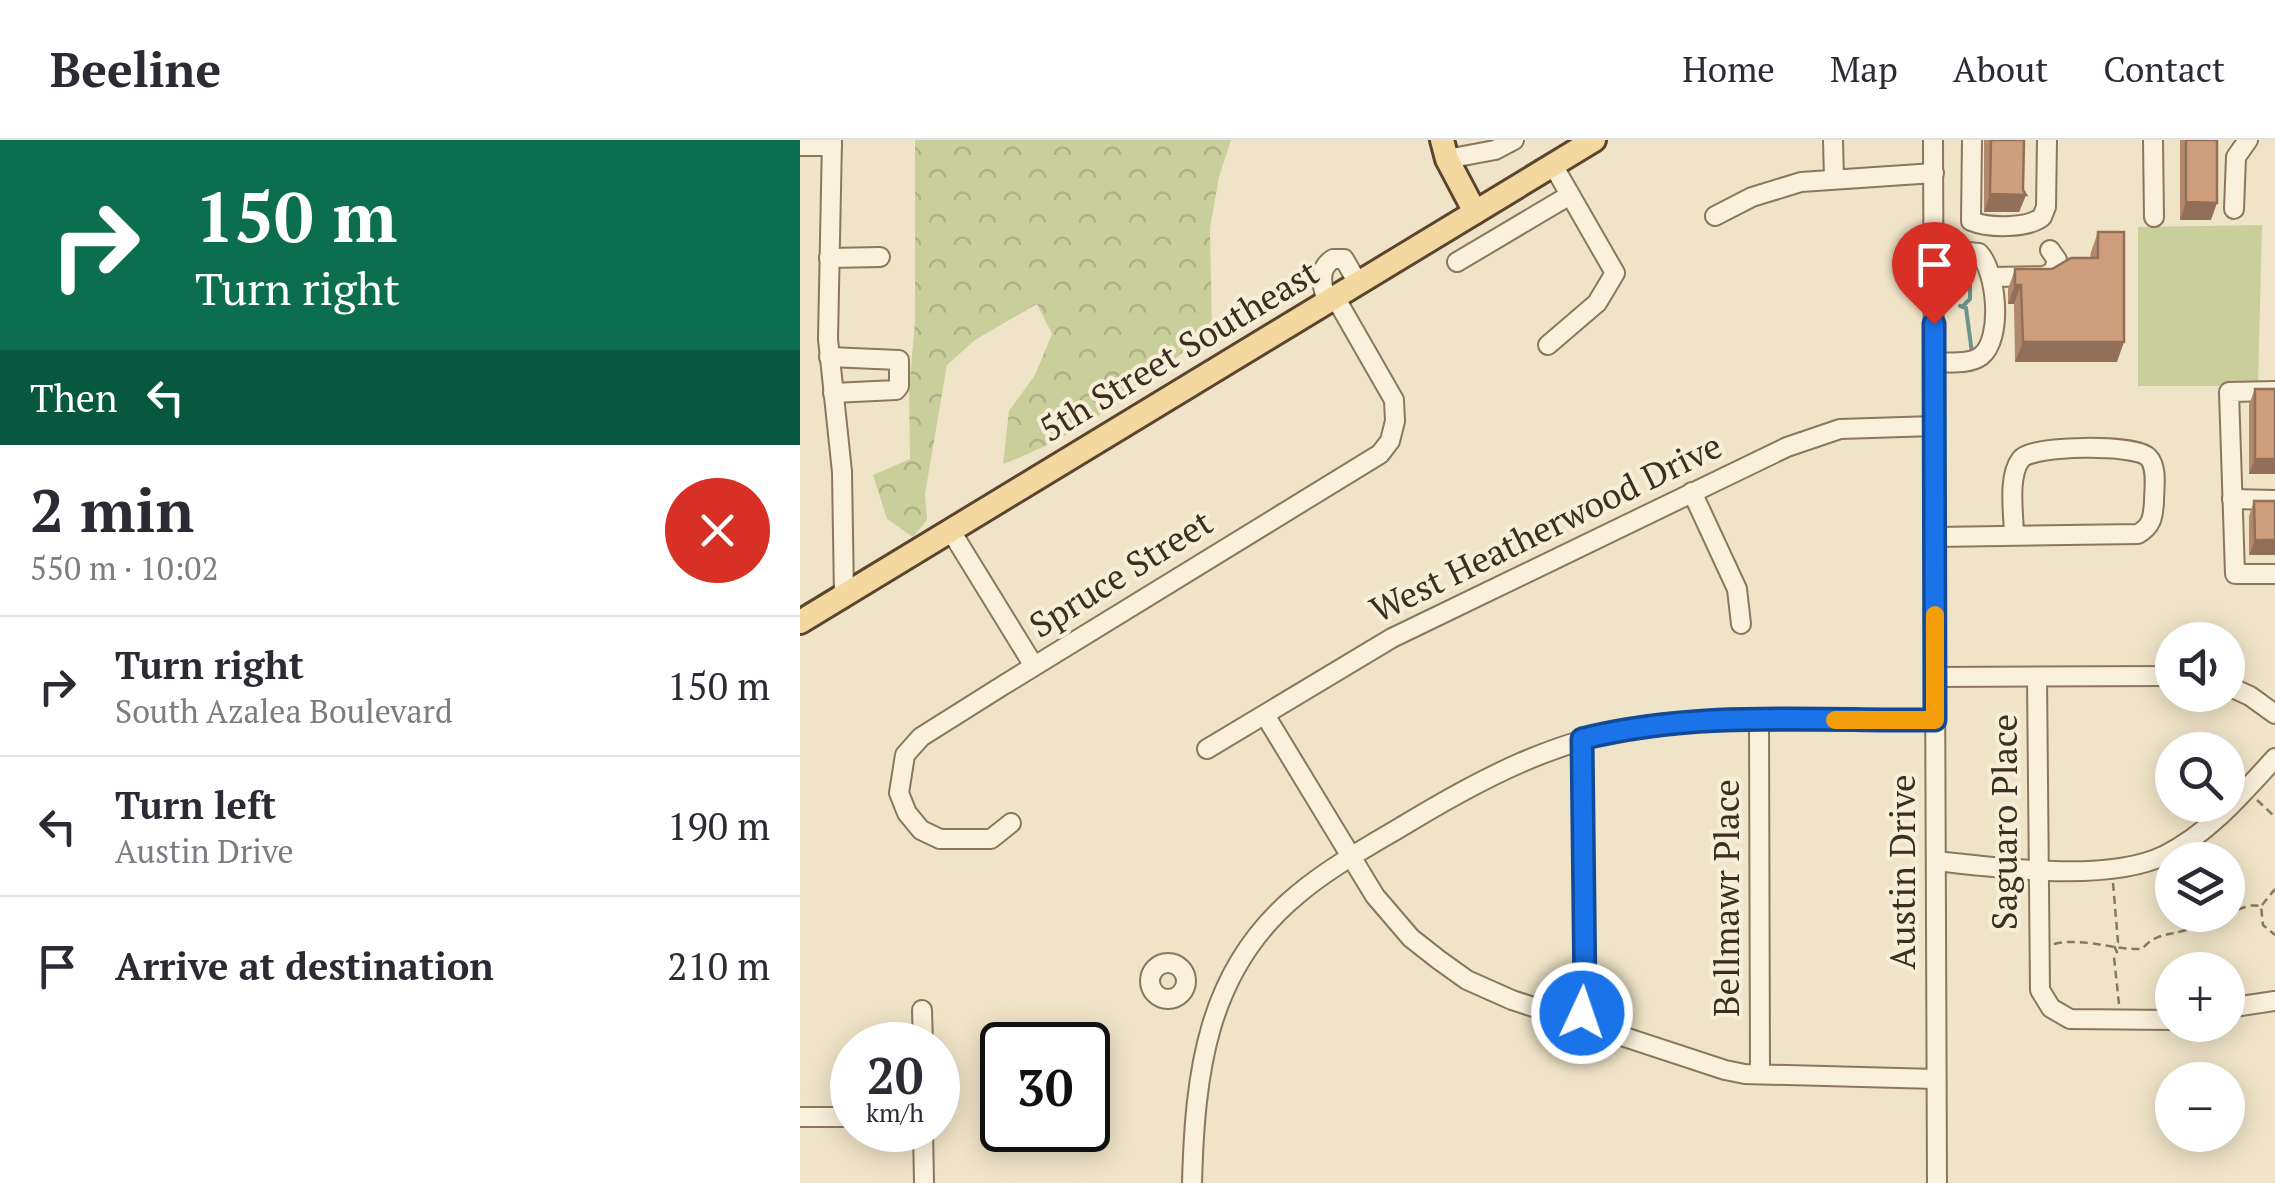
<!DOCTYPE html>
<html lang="en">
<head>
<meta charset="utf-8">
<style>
  body { margin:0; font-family:"PT Serif",serif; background:#f2f2f3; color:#2b2b33; height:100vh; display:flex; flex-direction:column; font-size:38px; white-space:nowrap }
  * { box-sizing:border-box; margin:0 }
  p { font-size:32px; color:#7c7c81 }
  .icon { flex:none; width:55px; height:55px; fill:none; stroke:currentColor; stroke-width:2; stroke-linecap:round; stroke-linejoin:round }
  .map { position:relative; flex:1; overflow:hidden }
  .panel { display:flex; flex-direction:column; background:#fff; width:800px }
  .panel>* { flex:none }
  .hud { background:#0b6e4f; color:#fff; overflow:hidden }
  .fabs { position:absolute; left:1355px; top:482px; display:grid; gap:20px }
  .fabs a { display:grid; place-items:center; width:90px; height:90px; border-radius:50%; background:#fff; box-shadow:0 5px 25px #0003; font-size:50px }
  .speed { position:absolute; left:30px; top:882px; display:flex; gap:20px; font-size:50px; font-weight:700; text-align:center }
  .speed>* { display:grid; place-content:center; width:130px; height:130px; border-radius:50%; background:#fff; box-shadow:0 5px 25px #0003; line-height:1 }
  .speed small { font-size:25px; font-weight:400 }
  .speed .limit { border:5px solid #111; border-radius:15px; background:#fff; color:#111 }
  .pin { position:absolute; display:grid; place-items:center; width:85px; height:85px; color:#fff; margin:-102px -42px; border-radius:50% 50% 50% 0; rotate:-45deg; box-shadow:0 0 10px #0007 }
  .pin .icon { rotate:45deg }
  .me { position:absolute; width:110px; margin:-55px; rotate:3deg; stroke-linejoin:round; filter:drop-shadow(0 0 8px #0008) }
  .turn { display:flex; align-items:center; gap:35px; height:210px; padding:0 30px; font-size:45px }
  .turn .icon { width:130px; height:130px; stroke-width:2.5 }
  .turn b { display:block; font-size:70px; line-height:85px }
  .then { display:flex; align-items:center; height:95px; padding:0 30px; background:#0003; gap:20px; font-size:38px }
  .round { display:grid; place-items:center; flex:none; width:105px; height:105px; border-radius:52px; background:#f2f2f3 }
  .overview { display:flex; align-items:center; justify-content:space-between; height:170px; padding:0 30px }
  h1 { font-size:60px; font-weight:600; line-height:75px }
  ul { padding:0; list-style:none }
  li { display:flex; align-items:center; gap:30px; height:140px; padding:0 30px; border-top:2px solid #e1e1e2 }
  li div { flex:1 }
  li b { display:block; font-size:38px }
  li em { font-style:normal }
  header { display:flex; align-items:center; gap:60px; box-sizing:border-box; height:140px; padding:0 50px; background:#fff; border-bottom:2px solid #e1e1e2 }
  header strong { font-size:48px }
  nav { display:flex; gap:55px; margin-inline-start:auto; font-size:35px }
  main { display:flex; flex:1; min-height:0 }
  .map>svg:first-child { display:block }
</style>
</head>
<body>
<header>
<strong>Beeline</strong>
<nav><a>Home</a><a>Map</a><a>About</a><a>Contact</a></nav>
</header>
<main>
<section class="panel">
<div class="hud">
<div class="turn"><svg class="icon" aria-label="right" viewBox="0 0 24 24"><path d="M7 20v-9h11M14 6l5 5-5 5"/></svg><div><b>150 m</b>Turn right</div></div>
<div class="then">Then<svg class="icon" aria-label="left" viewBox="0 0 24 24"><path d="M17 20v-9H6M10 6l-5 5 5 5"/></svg></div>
</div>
<div class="overview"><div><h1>2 min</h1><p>550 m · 10:02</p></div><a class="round" style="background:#d93025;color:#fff"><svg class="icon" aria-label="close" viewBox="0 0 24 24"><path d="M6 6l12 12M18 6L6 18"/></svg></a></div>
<ul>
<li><svg class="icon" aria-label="right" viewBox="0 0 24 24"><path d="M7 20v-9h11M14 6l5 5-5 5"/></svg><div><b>Turn right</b><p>South Azalea Boulevard</p></div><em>150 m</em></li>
<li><svg class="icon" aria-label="left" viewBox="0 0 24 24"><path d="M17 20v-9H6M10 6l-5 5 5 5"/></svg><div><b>Turn left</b><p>Austin Drive</p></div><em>190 m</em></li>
<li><svg class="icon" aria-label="arrive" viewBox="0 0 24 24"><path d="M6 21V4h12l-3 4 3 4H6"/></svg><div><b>Arrive at destination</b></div><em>210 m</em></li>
</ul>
</section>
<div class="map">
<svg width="1475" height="1043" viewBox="0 0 1475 1043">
  <defs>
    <pattern id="forest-crowns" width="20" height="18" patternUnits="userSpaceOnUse" patternTransform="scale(2.5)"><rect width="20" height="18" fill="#c9cf9b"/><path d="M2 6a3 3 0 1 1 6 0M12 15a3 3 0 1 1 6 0" fill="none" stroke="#aeb285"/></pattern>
  </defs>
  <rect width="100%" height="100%" fill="#f0e4c8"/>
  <path fill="#c9cf9b" d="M1462 85 1458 246H1338V87Z"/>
  <path fill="url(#forest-crowns)" d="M115 0H431L419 37 410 88 412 187C348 244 284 294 203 324L209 271 235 235 252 194 237 164 175 200 147 225 125 354 127 380 113 397 87 379 73 335 110 319 109 250 115 182Z"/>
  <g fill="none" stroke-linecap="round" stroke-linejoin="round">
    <g stroke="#6f938a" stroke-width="4">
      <path d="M1160 166 1166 168 1172 213"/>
      <path d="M1163 166 1170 159V134"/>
    </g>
    <defs>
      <g id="minor">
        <path d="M32 0 28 199 42 332 44 455"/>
        <path d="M1033 0 1034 39"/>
        <path d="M1133 0 1137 1043"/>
        <path d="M1172 0 1171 81C1188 88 1227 89 1242 77L1246 67 1247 0"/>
        <path d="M1353 0 1354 77"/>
        <path d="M0 6H32"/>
        <path d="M647 19 695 10 714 0"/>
        <path d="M1434 69 1436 17 1448 0"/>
        <path d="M915 76 952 57 1001 42 1134 33"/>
        <path d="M1134 109 1179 113C1197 132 1203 199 1181 216 1169 225 1148 222 1134 222"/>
        <path d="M29 118 80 117"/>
        <path d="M657 122 770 55"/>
        <path d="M1192 137 1244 136 1253 132 1257 120 1250 110"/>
        <path d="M527 162C522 146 517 129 533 119H544L558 143"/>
        <path d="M748 205 797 163 815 133 753 25"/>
        <path d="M29 217 99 220V246L96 250 33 253"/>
        <path d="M1475 251 1429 252 1435 434H1475"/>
        <path d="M892 352 937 449 941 484"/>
        <path d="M1432 359 1475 360"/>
        <path d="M151 391 234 526"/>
        <path d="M1135 397 1338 394C1352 386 1353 377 1354 362 1354 348 1358 327 1348 317 1335 304 1232 305 1221 319 1207 337 1214 375 1214 396"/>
        <path d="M1135 537 1372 536"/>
        <path d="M1237 537 1240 850 1251 868 1270 879 1372 880"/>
        <path d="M1428 546 1450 556 1475 574"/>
        <path d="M465 575 575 756 611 798 639 820 667 840 712 860 925 930 945 934 1136 939"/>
        <path d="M959 581 960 934"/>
        <path d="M407 609 592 498 987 307 1040 289 1134 286"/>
        <path d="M211 683 191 699H140L121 690 107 673 99 653 105 615 121 597 202 546 580 314 590 301 595 281 594 260 535 157"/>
        <path d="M1136 721C1199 728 1308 743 1365 715 1408 694 1443 653 1475 618"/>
        <circle cx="368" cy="841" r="18"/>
        <path d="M1428 868 1475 861"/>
        <path d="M122 870 123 905"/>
        <path d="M780 880 785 855 782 599"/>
        <path d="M1 977H52"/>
        <path d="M123 990 124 1043"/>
        <path d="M392 1043C395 934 406 830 497 755 531 726 573 704 611 681 684 637 756 600 841 587 884 580 925 581 969 581 1024 580 1080 580 1135 580"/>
      </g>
      <g id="major">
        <path d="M642 0 647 19 675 72"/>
        <path d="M0 482 794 0"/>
      </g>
    </defs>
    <use href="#minor" stroke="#8d765c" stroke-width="22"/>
    <use href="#major" stroke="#5b4430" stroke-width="28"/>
    <g stroke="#8d765c" stroke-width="2.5" stroke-dasharray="8 5" stroke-linecap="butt">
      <path d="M1457 660 1475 677"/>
      <path d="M1313 743 1318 802 1314 806 1317 812 1314 817 1319 864"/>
      <path d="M1462 765 1475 749"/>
      <path d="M1254 804C1283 797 1313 810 1342 809 1356 793 1367 796 1386 790 1393 787 1399 780 1407 777 1412 776 1418 777 1423 776 1439 772 1443 763 1461 766L1463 785 1475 795"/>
    </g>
    <use href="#minor" stroke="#faf1dc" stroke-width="18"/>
    <use href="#major" stroke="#f3d9a0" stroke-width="22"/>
  </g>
  <g fill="#b2896c">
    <path d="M1184 0H1224L1223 50 1226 55 1219 72H1184Z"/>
    <path d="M1380 0H1417L1411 80H1380Z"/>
    <path d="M1298 92 1317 222H1215L1214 164H1208V149L1215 129H1252L1290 118 1291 112Z"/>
    <path d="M1455 249H1475V334H1449V264Z"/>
    <path d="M1454 361H1475L1449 415V376Z"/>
  </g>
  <g fill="#916f58">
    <path d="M1190 54 1226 55 1219 72H1184Z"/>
    <path d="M1386 62 1417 63 1411 80H1380Z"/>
    <path d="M1215 145H1221L1214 164H1208Z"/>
    <path d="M1223 202H1324L1317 222H1215Z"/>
    <path d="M1455 319H1475V334H1449Z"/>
    <path d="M1455 400H1475V415H1449Z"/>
  </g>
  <g fill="#cf9f7d" stroke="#916f58" stroke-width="2.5">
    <path d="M1191 0H1224L1223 50 1226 55 1190 54Z"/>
    <path d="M1386 0H1417V63L1386 62Z"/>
    <path d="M1298 92H1324V202H1223L1221 145H1215V129H1252L1271 118H1298Z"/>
    <rect x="1455" y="249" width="20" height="70"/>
    <path d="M1454 361H1475V400H1455Z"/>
  </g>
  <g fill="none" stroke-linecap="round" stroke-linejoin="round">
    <defs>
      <path id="route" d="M782 873 785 855 782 599C898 570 1018 581 1135 580L1134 184"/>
    </defs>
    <use href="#route" stroke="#114b97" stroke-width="25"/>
    <use href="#route" stroke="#1a73e8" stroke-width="18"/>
    <path stroke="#f59e0b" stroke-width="18" d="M1035 580H1135V475"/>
  </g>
  <g text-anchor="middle" stroke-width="8" stroke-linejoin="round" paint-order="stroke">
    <g font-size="35" fill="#3d2e20" stroke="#f7eed8">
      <text transform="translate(379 211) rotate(-31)" y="12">5th Street Southeast</text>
      <text transform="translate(746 388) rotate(-26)" y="12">West Heatherwood Drive</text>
      <text transform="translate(321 434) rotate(-32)" y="12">Spruce Street</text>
      <text transform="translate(1205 682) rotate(-90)" y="12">Saguaro Place</text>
      <text transform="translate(1103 732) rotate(-90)" y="12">Austin Drive</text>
      <text transform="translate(927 758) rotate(-90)" y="12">Bellmawr Place</text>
    </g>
  </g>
</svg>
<div class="fabs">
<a><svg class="icon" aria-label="sound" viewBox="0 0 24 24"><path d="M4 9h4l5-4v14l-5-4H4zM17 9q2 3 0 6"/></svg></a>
<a><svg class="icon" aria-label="search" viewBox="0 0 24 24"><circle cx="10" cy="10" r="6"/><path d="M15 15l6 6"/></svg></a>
<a><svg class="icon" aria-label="layers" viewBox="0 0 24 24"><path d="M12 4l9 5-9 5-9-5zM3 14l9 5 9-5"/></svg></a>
<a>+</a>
<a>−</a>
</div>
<div class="speed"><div>20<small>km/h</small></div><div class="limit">30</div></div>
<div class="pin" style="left:1134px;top:184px;background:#d93025"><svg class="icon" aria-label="arrive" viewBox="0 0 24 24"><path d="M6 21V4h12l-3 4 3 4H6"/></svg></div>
<svg class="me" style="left:782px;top:873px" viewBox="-20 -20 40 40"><circle r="17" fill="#1a73e8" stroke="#fff" stroke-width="3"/><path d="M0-11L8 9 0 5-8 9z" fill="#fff"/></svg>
</div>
</main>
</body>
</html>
